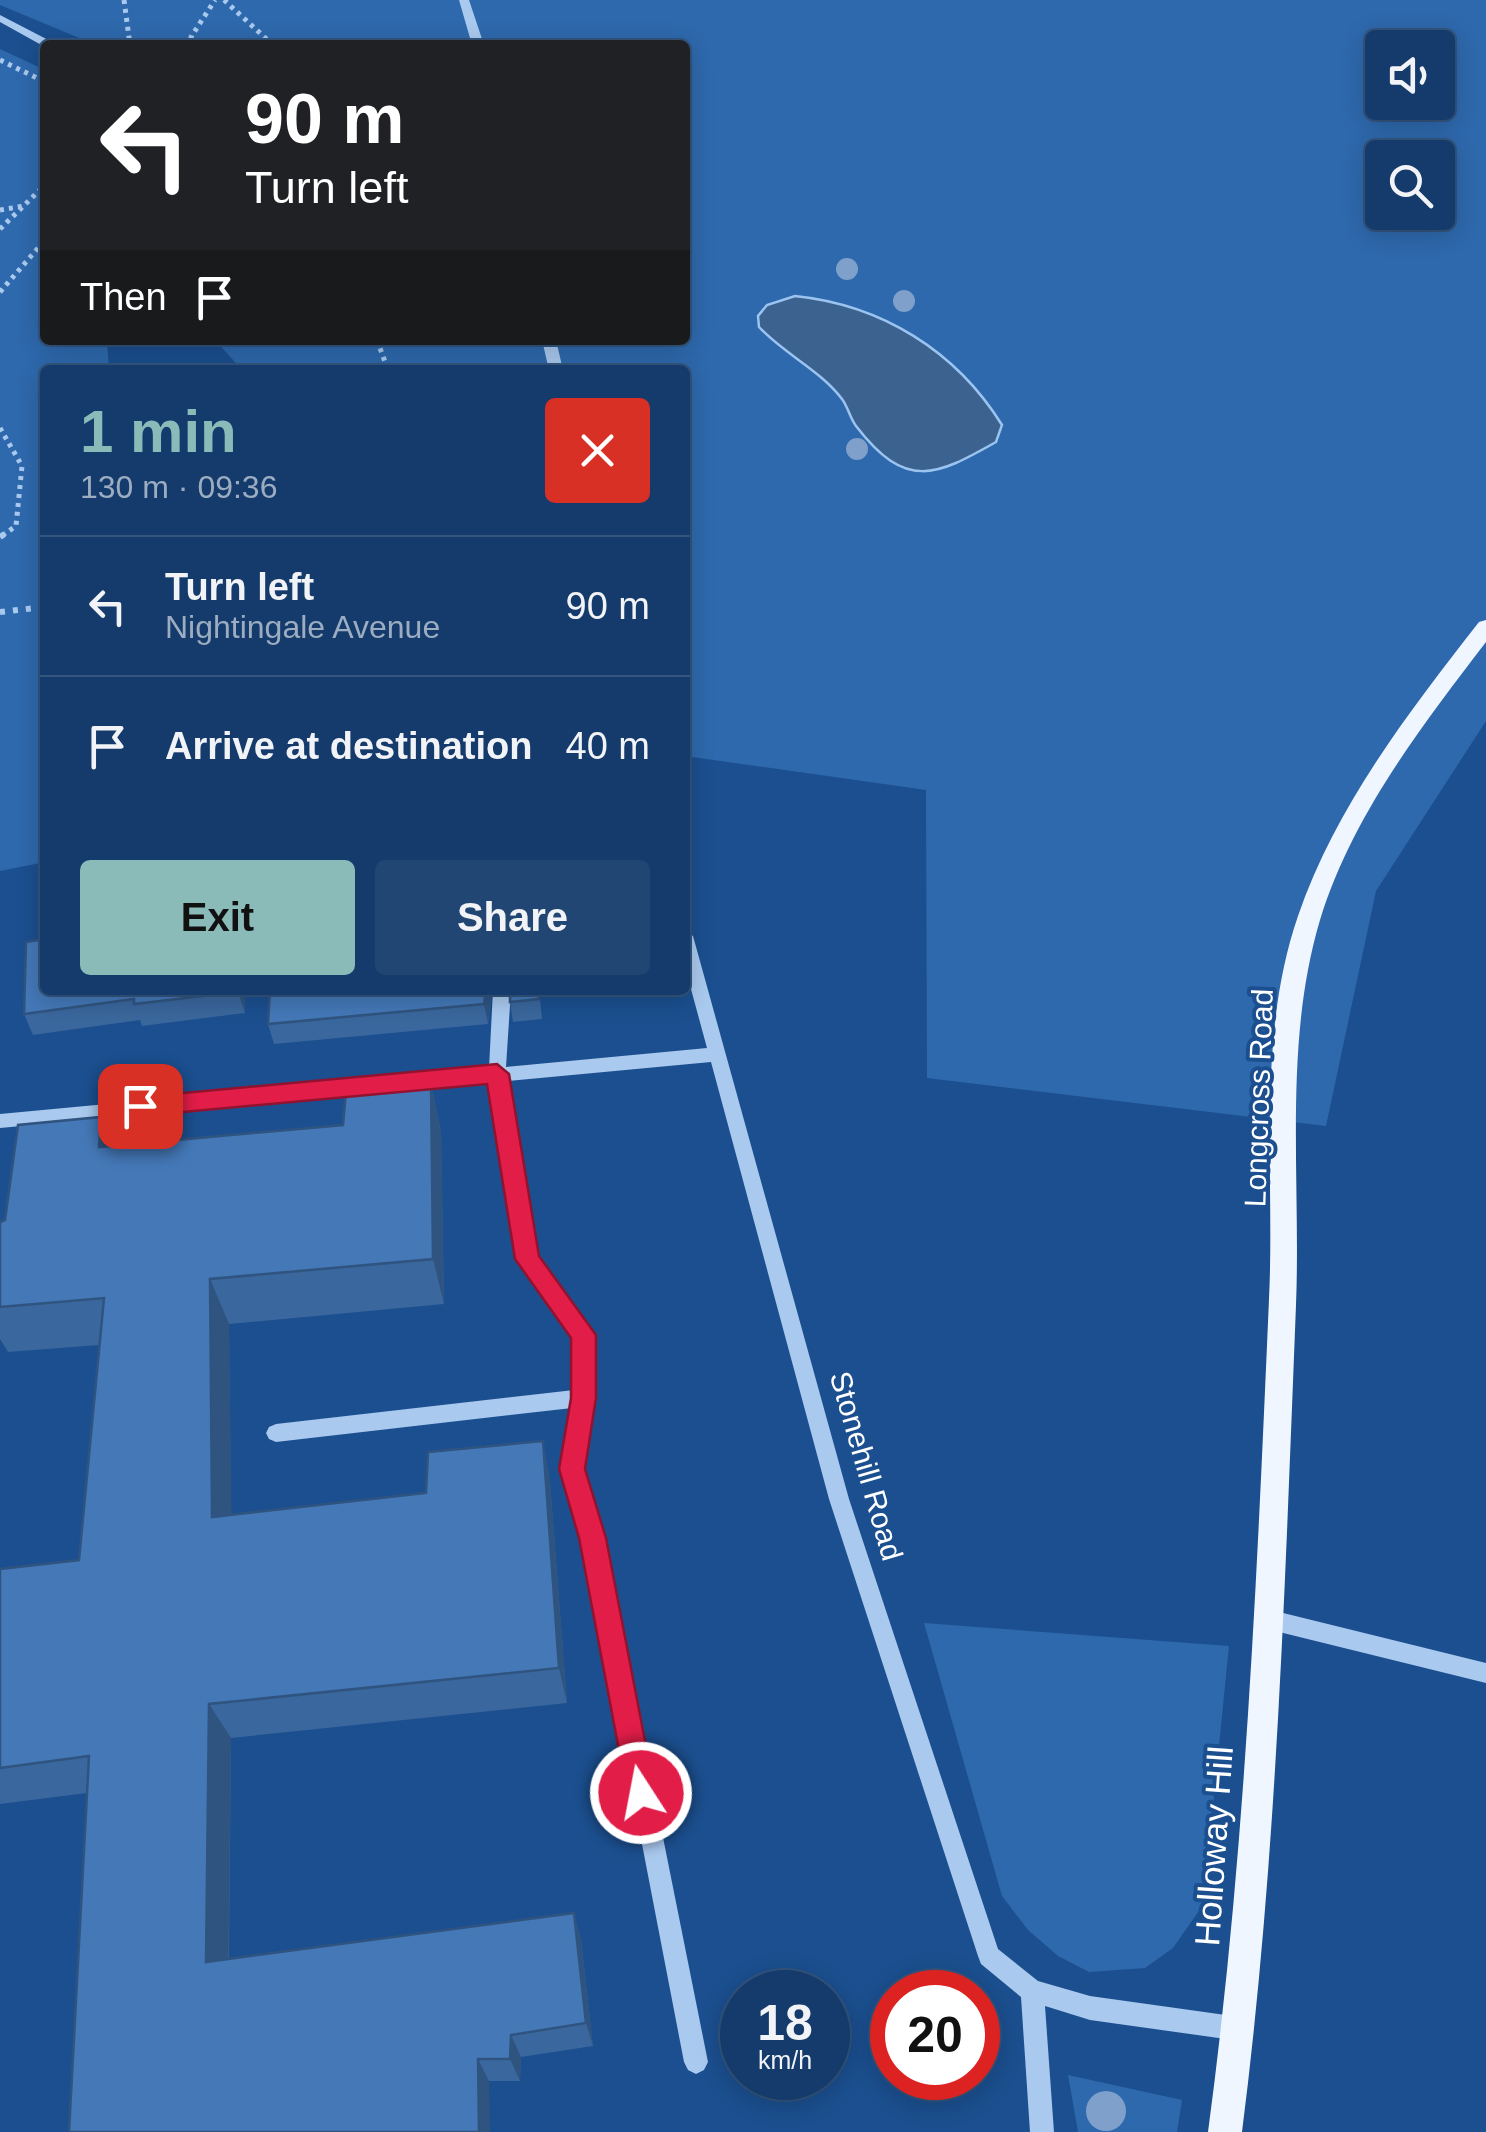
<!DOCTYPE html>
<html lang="en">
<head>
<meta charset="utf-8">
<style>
  body { margin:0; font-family:Helvetica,sans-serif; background:#214673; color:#f1f3f6; height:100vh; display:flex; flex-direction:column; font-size:38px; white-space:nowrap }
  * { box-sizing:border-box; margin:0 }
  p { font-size:32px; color:#9dadc1 }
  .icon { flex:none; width:55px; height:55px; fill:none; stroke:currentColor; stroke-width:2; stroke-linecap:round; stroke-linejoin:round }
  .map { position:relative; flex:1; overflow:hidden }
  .details { position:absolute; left:40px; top:365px; width:650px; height:630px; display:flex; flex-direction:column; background:#143b6b; border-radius:10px; box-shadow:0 5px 25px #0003,0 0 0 2px #33557e }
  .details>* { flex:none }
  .banner { position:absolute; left:40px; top:40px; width:650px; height:305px; border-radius:10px; box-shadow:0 5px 25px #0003,0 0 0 2px #33557e; background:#202124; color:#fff; overflow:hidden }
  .tools { position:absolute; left:1365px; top:30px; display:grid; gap:20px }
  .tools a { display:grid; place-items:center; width:90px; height:90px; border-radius:10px; background:#143b6b; box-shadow:0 5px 25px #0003,0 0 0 2px #33557e; font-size:50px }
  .speed { position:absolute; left:720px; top:1970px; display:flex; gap:20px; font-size:50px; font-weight:700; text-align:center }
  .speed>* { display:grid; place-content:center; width:130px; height:130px; border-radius:50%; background:#143b6b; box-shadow:0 5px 25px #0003,0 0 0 2px #33557e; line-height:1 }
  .speed small { font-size:25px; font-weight:400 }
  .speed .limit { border:15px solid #d22; background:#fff; color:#111 }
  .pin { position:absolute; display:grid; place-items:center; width:85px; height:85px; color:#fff; margin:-42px; border-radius:20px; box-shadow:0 5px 15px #0006 }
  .me { position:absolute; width:110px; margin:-55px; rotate:349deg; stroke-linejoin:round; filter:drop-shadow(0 0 8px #0008) }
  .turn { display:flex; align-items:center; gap:35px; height:210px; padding:0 40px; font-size:45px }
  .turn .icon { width:130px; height:130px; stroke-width:2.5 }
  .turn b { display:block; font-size:70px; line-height:85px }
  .then { display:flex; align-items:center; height:95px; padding:0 40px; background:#0003; gap:20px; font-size:38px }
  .round { display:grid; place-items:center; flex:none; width:105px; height:105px; border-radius:10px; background:#214673 }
  .summary { display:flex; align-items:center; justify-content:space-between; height:170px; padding:0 40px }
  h1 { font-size:60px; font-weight:700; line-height:75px; color:#8bbbb9 }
  .primary-button { display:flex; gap:20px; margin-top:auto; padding:20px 40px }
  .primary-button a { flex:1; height:115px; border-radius:10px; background:#8bbbb9; color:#111; font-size:40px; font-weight:700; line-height:115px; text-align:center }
  .primary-button a+a { background:#214673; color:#f1f3f6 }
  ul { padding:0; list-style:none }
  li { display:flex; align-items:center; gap:30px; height:140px; padding:0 40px; border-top:2px solid #33557e }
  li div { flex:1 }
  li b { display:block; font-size:38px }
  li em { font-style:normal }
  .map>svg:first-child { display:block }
</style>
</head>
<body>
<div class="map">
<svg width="1486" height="2132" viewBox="0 0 1486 2132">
  <rect width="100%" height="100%" fill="#1b4f8f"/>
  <g fill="#2e69ad" fill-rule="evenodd">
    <path d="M0 0H1486V721L1376 891 1326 1126 927 1078 926 790 685 756V370H242L215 340H685V45H96L0 5ZM1382 48H1438V102H1382ZM1382 158H1438V212H1382Z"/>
    <path d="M0 49 45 70V340H107L109 370H45V862L0 871Z"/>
    <path d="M924 1623 1229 1646 1203 1905 1173 1948 1145 1968 1089 1972 1058 1956 1028 1930 1002 1896Z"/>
    <path d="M1068 2075 1182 2100 1177 2132H1078Z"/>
  </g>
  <path fill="#3c6290" stroke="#9cc4f0" stroke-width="2.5" d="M795 296C882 305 956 351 1002 425L996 442C936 476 906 491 856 426 850 418 848 407 842 399 820 370 784 354 759 327L758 316 767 305Z"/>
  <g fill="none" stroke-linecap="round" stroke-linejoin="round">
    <g stroke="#a9c9ee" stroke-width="5" stroke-dasharray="4 5" stroke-linecap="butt">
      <path d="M124 0 130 45"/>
      <path d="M224 0 273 45"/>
      <path d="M199 45 191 37 215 0"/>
      <path d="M0 60 45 82"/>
      <path d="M0 210 24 206"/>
      <path d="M0 229 45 185"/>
      <path d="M0 292 45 240"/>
      <path d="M377 340 388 370"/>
      <path d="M0 428 22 466 16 526 3 535"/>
    </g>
    <g stroke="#a9c9ee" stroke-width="6" stroke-dasharray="5 8" stroke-linecap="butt">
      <path d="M0 537 6 533"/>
      <path d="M0 612 45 607"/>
    </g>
    <g fill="#a9c9ee" fill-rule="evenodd">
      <path d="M459 0H469L484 45H472Z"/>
      <path d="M0 15 54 43 56 45 45 47 0 22Z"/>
      <path d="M542 340H556L563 370H549Z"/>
      <path d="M685 930 693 936 849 1499 998 1949 1038 1981 1090 1996 1240 2017 1248 2021 1252 2029 1248 2037 1240 2041 1090 2020 1045 2006 1054 2132H1030L1021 1997 981 1964 978 1956 829 1499 711 1062 507 1081 536 1256 593 1335 594 1398 582 1469 603 1538 708 2062 704 2070 696 2074 688 2070 684 2062 583 1538 562 1469 572 1408 276 1442 269 1439 266 1433 269 1427 276 1424 574 1390 573 1337 518 1259 490 1082 0 1128V1114L489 1068 493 990H511L506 1067 707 1048 685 967Z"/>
      <path d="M1267 1609 1486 1663V1683L1267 1629 1260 1626 1257 1619 1260 1612Z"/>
    </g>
    <path fill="#f0f6ff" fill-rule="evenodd" d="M1486 620V642C1421 727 1352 816 1320 920 1283 1044 1301 1177 1296 1305 1285 1580 1277 1858 1242 2132H1208C1245 1857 1257 1576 1269 1299 1275 1173 1256 1038 1298 916 1336 806 1408 713 1479 622Z"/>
  </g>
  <g fill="#7ea0ca">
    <circle cx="847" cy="269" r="11"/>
    <circle cx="904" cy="301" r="11"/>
    <circle cx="857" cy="449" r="11"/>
    <circle cx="1106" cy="2111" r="20"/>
  </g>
  <g fill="#3a679d">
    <path d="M45 990H245V1013L142 1026 140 1020 33 1035 24 1014Z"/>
    <path d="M492 990 488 1024 274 1044 268 1024Z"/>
    <path d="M539 990 542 1019 513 1022 510 1002Z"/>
    <path d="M431 1084 441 1132 444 1304 229 1324 231 1515 426 1493 543 1441 550 1482 567 1703 231 1738 229 1959 574 1913 581 1940 593 2046 521 2057 520 2081H489L69 2132 87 1793 0 1804V1569L79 1560 99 1345 8 1352 0 1339V1222L5 1220 101 1117 113 1145 343 1125Z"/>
  </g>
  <g fill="#305480">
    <path d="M238 990H245V1013L238 992Z"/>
    <path d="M486 990H492L488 1024 484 1004Z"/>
    <path d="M431 1084 441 1132 444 1304 433 1259Z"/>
    <path d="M101 1117 122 1165 99 1147Z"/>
    <path d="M210 1279 229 1324 232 1556 212 1517Z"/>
    <path d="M543 1441 550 1482 567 1703 559 1668Z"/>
    <path d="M209 1704 231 1738 228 1987 206 1962Z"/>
    <path d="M574 1913 581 1940 593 2046 586 2023Z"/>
    <path d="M511 2035 521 2057 520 2081 510 2059Z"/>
    <path d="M478 2059 489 2081 490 2132H479Z"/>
  </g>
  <g fill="#4478b7" stroke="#305480" stroke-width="2.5">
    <path d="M45 939V990H238V992L134 1004V999L24 1014 26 942Z"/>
    <path d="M270 990H486L484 1004 268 1024Z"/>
    <path d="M510 990H539V999L510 1002Z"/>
    <path d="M431 1084 433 1259 210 1279 212 1517 426 1493 428 1452 543 1441 559 1668 209 1704 206 1962 574 1913 586 2023 511 2035 510 2059H478L479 2132H69L89 1756 0 1768V1569L79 1560 104 1298 0 1307V1222L5 1220 18 1125 101 1117 99 1147 343 1125 346 1091Z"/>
  </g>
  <path fill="#e11d48" stroke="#92132f" stroke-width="2.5" d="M497 1064 509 1074 539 1256 596 1335V1398L585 1469 606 1538 655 1793 651 1803 641 1807 631 1803 627 1793 579 1538 559 1469 571 1398V1338L515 1259 487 1084 140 1116 128 1106 140 1097Z"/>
  <g text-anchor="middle" stroke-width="8" stroke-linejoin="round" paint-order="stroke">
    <g font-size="30" fill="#fff" stroke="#1b4f8f">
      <text transform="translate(1259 1098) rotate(-88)" y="10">Longcross Road</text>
      <text transform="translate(866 1466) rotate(74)" y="10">Stonehill Road</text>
    </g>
    <g font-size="35" fill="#fff" stroke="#1b4f8f">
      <text transform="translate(1214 1846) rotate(-86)" y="12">Holloway Hill</text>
    </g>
  </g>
</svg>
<div class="tools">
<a><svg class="icon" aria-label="sound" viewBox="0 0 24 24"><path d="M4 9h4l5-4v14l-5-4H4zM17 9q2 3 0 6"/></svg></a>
<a><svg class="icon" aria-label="search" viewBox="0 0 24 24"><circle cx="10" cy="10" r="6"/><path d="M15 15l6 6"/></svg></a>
</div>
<div class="speed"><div>18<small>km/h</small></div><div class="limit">20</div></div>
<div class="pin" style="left:140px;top:1106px;background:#d93025"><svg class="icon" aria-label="arrive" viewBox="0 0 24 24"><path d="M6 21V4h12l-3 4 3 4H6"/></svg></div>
<svg class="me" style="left:641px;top:1793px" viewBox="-20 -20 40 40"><circle r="17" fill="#e11d48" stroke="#fff" stroke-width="3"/><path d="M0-11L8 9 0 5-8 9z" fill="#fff"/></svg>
<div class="banner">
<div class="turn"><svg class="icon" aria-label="left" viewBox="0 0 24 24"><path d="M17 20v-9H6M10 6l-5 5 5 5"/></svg><div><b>90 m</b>Turn left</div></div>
<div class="then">Then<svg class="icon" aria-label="arrive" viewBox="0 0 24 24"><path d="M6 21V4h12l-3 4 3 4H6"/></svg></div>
</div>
<section class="details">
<div class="summary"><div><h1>1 min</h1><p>130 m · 09:36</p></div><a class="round" style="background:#d93025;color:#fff"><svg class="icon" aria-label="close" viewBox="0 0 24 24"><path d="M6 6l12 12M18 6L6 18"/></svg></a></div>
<ul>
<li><svg class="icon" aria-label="left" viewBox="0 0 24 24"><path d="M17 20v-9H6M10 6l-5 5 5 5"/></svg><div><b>Turn left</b><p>Nightingale Avenue</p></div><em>90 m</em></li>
<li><svg class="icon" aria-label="arrive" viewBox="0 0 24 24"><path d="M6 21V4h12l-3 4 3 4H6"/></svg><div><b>Arrive at destination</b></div><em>40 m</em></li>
</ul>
<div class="primary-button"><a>Exit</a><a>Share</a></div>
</section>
</div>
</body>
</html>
